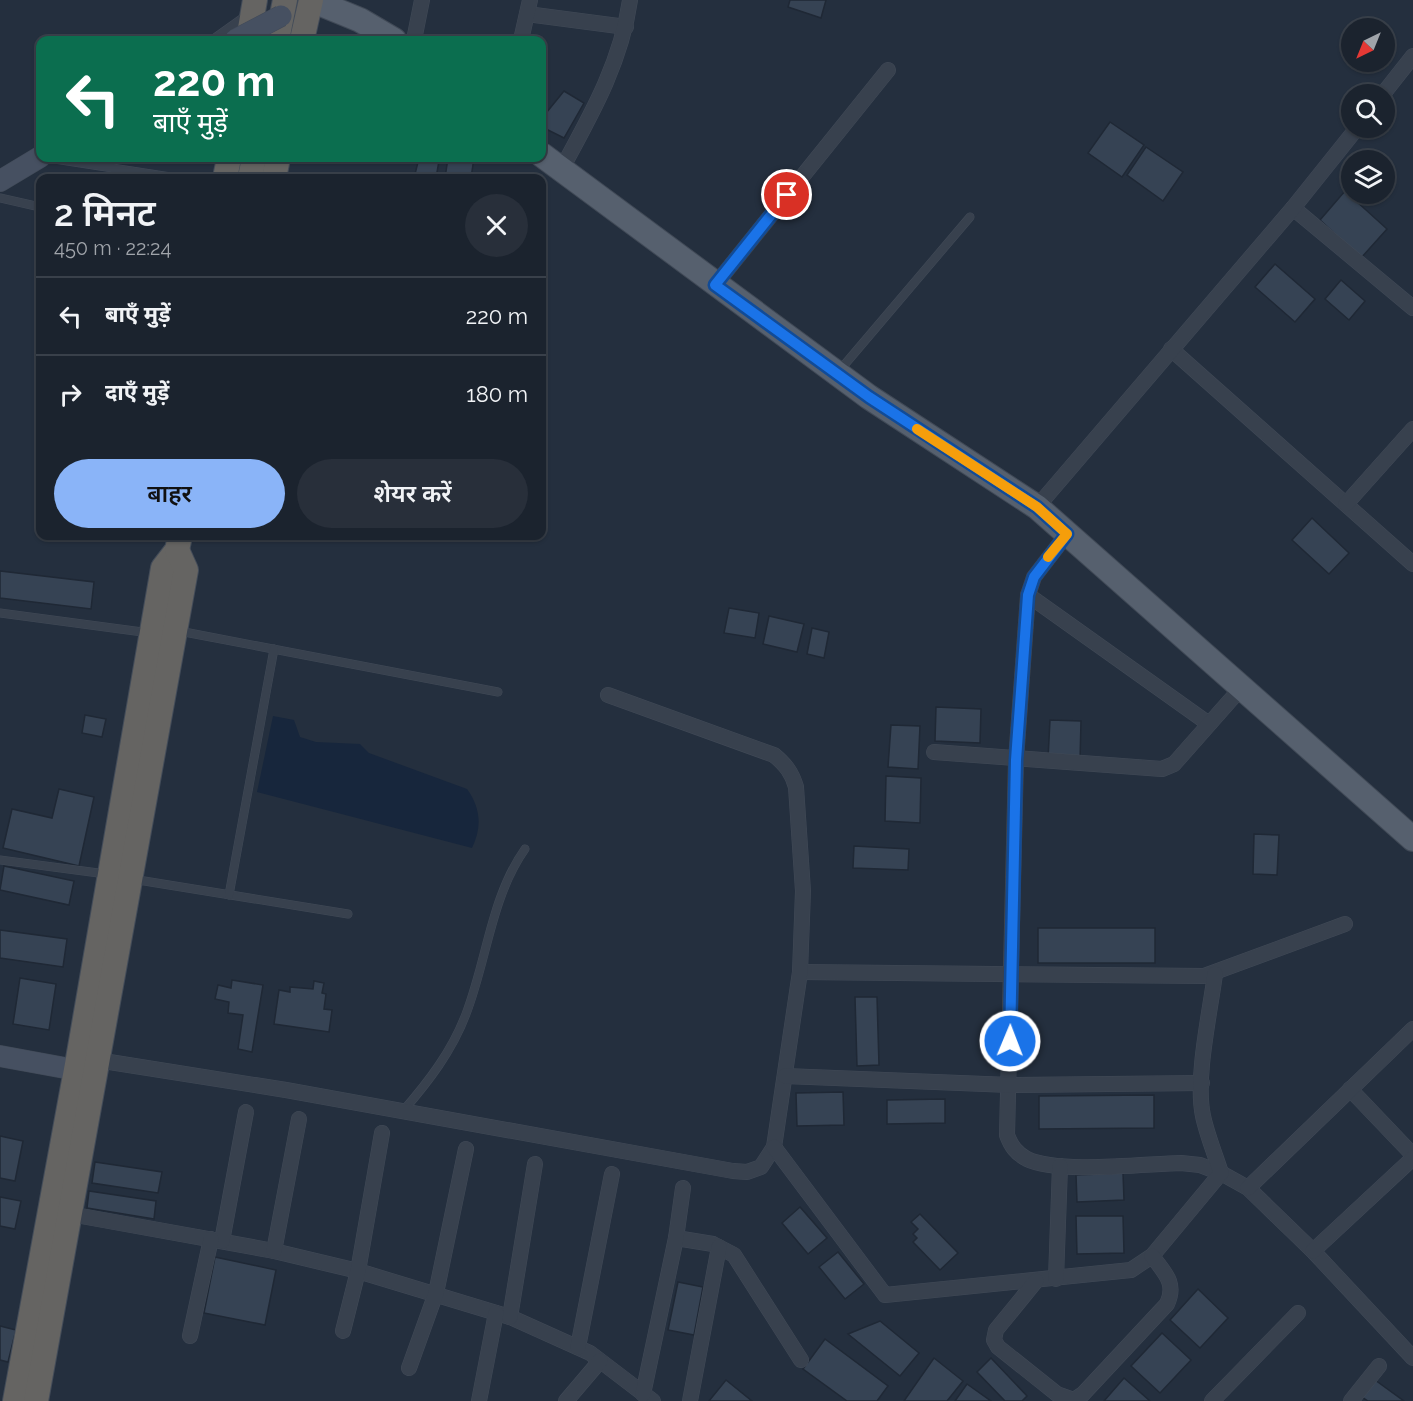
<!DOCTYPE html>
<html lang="hi">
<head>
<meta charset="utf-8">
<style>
  body { margin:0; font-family:Raleway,"Noto Sans Devanagari",sans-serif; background:#282f3a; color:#f1f3f6; height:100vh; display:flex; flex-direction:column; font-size:22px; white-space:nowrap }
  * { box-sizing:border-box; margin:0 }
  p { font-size:20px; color:#a0a4aa }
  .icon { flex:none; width:33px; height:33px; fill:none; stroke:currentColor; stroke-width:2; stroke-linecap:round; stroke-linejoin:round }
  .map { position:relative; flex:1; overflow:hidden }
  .panel { position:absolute; left:36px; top:174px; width:510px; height:366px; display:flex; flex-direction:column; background:#1b232e; border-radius:12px; box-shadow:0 2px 4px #0004,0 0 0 2px #39404a }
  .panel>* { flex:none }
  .top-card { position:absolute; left:36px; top:36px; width:510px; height:126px; border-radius:12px; box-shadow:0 2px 4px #0004,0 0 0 2px #39404a; background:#0b6e4f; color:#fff; overflow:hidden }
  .needle { width:39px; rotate:223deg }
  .buttons { position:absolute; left:1341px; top:18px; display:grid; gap:12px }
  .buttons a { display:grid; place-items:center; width:54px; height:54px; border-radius:50%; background:#1b232e; box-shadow:0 2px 4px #0004,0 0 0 2px #39404a; font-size:30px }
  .pin { position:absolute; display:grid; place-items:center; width:51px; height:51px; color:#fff; margin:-26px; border:3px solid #fff; border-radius:50%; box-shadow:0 2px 6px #0007 }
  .me { position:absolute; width:66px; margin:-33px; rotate:1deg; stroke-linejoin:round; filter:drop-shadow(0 0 4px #0008) }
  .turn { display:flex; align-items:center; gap:21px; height:126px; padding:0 18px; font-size:27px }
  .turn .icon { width:78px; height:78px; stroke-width:2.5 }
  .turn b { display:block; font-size:42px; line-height:51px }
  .round { display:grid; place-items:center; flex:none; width:63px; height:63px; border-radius:32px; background:#282f3a }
  .head { display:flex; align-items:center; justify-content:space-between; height:102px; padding:0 18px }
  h1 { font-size:36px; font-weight:600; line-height:45px }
  .cta { display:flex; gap:12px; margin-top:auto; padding:12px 18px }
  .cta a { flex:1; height:69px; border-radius:36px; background:#8ab4f8; color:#111; font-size:24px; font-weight:600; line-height:69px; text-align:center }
  .cta a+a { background:#282f3a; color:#f1f3f6 }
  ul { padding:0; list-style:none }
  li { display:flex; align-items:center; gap:18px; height:78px; padding:0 18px; border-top:2px solid #39404a }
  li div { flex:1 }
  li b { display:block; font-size:22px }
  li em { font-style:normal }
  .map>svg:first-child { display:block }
</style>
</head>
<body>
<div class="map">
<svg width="1413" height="1401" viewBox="0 0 1413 1401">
  <rect width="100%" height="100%" fill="#242f3e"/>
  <path fill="#17263c" d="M273 716 294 720 300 737 316 742 360 744 369 753 467 789C481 808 482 828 472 848L257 792Z"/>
  <g fill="#364354" stroke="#1f2835" stroke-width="1.5">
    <path d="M790 0H826L821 18 788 7Z"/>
    <path d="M564 91 584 103 564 138 542 127V118Z"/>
    <path d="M1110 122 1144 145 1122 177 1088 153Z"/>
    <path d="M1146 147 1183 172 1163 201 1127 175Z"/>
    <path d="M419 158 439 161 436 178H414Z"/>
    <path d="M448 158H474L471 178H445Z"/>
    <path d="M1345 191 1387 229 1361 258 1320 220Z"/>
    <path d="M1275 264 1315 299 1295 322 1255 287Z"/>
    <path d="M1341 280 1365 301 1349 320 1325 299Z"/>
    <path d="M1312 518 1349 553 1329 574 1292 540Z"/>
    <path d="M0 571 94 582 91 609 0 598Z"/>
    <path d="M729 608 759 613 755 638 724 633Z"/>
    <path d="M769 616 804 624 797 652 763 644Z"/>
    <path d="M812 628 829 632 824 658 807 654Z"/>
    <path d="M936 707 981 709 980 743 935 741Z"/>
    <path d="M85 715 106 719 102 737 82 733Z"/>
    <path d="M1050 720 1081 721 1080 761 1048 759Z"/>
    <path d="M891 725 920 726 918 769 888 767Z"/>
    <path d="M886 776 921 778 920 823 885 821Z"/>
    <path d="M59 789 94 797 79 866 3 848 12 809 52 818Z"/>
    <path d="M1254 834 1279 835 1277 875 1253 874Z"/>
    <path d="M854 846 909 849 908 870 853 868Z"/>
    <path d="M4 866 74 881 69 905 0 890Z"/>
    <rect x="1038" y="928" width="117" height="35"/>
    <path d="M0 930 67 939 63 967 0 958Z"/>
    <path d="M20 978 56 984 49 1030 13 1024Z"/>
    <path d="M232 980 263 985 252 1052 238 1049 243 1015 228 1013 229 1002 215 999 218 985 231 988Z"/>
    <path d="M314 981 324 983 322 993 326 994 324 1009 332 1010 329 1032 274 1024 279 990 290 992V987L313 989Z"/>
    <path d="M855 997H877L879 1065 857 1066Z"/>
    <path d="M843 1092 844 1125 797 1126 796 1093Z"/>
    <path d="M1154 1095V1128L1039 1129V1096Z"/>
    <path d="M945 1099V1123L887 1124V1100Z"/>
    <path d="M0 1136 23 1141 15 1181 0 1178Z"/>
    <path d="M95 1162 162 1172 158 1193 92 1183Z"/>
    <path d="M1123 1173 1124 1200 1077 1202 1076 1175Z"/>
    <path d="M89 1191 156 1201 154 1219 87 1208Z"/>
    <path d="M0 1197 21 1201 15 1229 0 1226Z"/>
    <path d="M800 1207 827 1238 808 1254 782 1223Z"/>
    <path d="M920 1214 958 1253 940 1270 913 1242 917 1238 913 1234 918 1229 911 1222Z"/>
    <path d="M1076 1216H1123L1124 1253 1077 1254Z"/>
    <path d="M838 1252 864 1284 845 1299 819 1267Z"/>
    <path d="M215 1257 276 1270 265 1325 204 1313Z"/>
    <path d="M678 1282 703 1287 694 1335 668 1330Z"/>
    <path d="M1198 1289 1228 1318 1200 1348 1170 1320Z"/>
    <path d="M880 1321 919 1353 900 1376 848 1334Z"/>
    <path d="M0 1326 16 1330 8 1362 0 1360Z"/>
    <path d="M1162 1333 1191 1360 1160 1393 1131 1366Z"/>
    <path d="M825 1339 888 1386 877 1401H847L803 1369Z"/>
    <path d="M934 1358 963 1381 947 1401H904Z"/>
    <path d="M991 1358 1027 1396 1022 1401H1005L977 1372Z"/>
    <path d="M1124 1378 1150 1401H1104Z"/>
    <path d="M726 1380 752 1401H709Z"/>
    <path d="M1375 1380 1404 1401H1368L1362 1397Z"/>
    <path d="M967 1384 991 1401H955Z"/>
  </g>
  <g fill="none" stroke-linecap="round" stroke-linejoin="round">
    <defs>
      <g id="service">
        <path d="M212 40 247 15"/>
        <path d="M43 161 48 158 177 178"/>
        <path d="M0 198 40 207"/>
        <path d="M840 370 970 217"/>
        <path d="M0 613 150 633"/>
        <path d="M179 631 498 692"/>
        <path d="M0 860 106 874"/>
        <path d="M132 879 348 914"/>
        <path d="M229 895 274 649"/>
        <path d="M403 1111C429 1081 452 1051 466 1014 487 960 491 897 525 849"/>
      </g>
      <g id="minor">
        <path d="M527 14 626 27"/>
        <path d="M414 40 422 0"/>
        <path d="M521 40 530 0"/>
        <path d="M1383 94 1413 56"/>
        <path d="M561 170C591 115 621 63 630 0"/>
        <path d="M1293 208 1413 308"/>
        <path d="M715 285 888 70"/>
        <path d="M1171 349 1413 564"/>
        <path d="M1346 504 1413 429"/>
        <path d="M1037 507 1293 208 1357 128"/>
        <path d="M1067 534 1034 577 1028 595 1016 760 1007 1135C1011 1146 1016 1153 1027 1159 1058 1174 1144 1164 1181 1163L1200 1165 1221 1173 1248 1188 1313 1251 1413 1358"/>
        <path d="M1028 595 1209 724"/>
        <path d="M934 752 1162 769 1174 764 1242 687"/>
        <path d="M800 972 1204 976 1345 924"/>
        <path d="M97 1060 286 1090 733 1171 747 1172 761 1167 774 1147 800 972 803 891 796 787C792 773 786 765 774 755L608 695"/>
        <path d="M785 1076 1010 1085 1202 1083"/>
        <path d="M1350 1089 1413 1155"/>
        <path d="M774 1147 885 1295 1131 1270 1152 1256 1221 1173C1215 1154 1207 1135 1203 1116 1195 1078 1210 1013 1215 974"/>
        <path d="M1248 1188 1413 1029"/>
        <path d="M70 1214 274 1251 358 1271 510 1317 590 1353 653 1401"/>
        <path d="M676 1238 713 1244 734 1255 801 1360"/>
        <path d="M222 1241 246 1112"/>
        <path d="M274 1251 299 1119"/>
        <path d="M1313 1251 1413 1158"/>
        <path d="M1056 1279 1060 1166"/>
        <path d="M1036 1281 996 1330 994 1340 998 1347 1057 1394 1074 1400 1083 1394 1167 1304C1177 1283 1164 1272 1152 1256"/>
        <path d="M510 1317 535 1164"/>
        <path d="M343 1331 358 1271 382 1133"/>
        <path d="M190 1336 211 1239"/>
        <path d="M578 1347 612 1174"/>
        <path d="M409 1368 436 1293 466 1149"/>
        <path d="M643 1394 676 1238 683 1188"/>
        <path d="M479 1401 496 1313"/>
        <path d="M566 1401 600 1361"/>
        <path d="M690 1401 719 1247"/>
        <path d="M1212 1401 1298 1313"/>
        <path d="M1351 1401 1379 1366"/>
      </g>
      <g id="secondary">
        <path d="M0 181 40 157"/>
        <path d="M0 1056 76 1070"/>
      </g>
      <g id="primary">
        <path d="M311 0 360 20 394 40"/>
        <path d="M542 155 869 397 1037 507 1413 839"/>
      </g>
      <g id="trunk">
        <path d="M248 40 255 0"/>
        <path d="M277 40 285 0"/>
        <path d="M302 40 311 0"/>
        <path d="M225 178 229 158"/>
        <path d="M250 178 254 158"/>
        <path d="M274 178 278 158"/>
        <path d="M15 1401 78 1059 163 568 177 550 180 536"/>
        <path d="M36 1401 186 570 177 550"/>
      </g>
    </defs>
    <use href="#service" stroke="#414a57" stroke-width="9"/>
    <use href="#minor" stroke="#414a57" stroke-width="16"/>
    <use href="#secondary" stroke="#414a57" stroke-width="22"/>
    <use href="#primary" stroke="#414a57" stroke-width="26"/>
    <use href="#trunk" stroke="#434c59" stroke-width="26"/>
    <use href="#service" stroke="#38414e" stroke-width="8"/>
    <use href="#minor" stroke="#38414e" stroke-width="15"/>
    <use href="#secondary" stroke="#465061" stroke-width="21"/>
    <use href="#primary" stroke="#56606e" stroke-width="24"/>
    <use href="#trunk" stroke="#656462" stroke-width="24"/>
    <defs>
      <path id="secondary-bridge" d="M235 40 281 16"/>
    </defs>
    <use href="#secondary-bridge" stroke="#414a57" stroke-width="22" stroke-linecap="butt"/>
    <use href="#secondary-bridge" stroke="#465061" stroke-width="21"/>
  </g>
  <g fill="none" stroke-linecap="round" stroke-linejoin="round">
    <defs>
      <path id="route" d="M787 195 715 285 869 397 1037 507 1067 534 1034 577 1028 595 1016 760 1010 1041"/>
    </defs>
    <use href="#route" stroke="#114b97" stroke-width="15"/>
    <use href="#route" stroke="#1a73e8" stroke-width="10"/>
    <path stroke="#f59e0b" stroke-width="10" d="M917 429 1037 507 1067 534 1048 557"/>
  </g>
</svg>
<div class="buttons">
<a><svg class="needle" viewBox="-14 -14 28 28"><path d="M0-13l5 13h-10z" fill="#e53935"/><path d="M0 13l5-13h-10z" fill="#a0a4aa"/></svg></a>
<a><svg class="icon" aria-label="search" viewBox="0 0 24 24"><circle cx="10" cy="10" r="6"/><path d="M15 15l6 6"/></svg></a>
<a><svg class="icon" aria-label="layers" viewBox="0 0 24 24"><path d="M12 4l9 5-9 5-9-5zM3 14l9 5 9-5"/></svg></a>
</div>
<div class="pin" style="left:787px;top:195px;background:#d93025"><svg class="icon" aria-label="arrive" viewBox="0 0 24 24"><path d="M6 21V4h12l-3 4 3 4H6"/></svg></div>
<svg class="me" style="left:1010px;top:1041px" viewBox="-20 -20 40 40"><circle r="17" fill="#1a73e8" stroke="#fff" stroke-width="3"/><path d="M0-11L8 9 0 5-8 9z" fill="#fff"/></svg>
<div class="top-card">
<div class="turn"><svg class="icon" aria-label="left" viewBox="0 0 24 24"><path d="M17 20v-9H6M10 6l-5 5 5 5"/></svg><div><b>220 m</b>बाएँ मुड़ें</div></div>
</div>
<section class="panel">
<div class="head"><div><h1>2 मिनट</h1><p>450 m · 22:24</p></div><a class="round"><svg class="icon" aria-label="close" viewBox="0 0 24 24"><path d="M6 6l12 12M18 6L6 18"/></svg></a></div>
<ul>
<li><svg class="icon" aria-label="left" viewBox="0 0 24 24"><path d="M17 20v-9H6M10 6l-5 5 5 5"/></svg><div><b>बाएँ मुड़ें</b></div><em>220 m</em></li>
<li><svg class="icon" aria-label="right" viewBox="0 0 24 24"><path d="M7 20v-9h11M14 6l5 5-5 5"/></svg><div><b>दाएँ मुड़ें</b></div><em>180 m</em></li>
</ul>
<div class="cta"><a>बाहर</a><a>शेयर करें</a></div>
</section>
</div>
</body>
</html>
